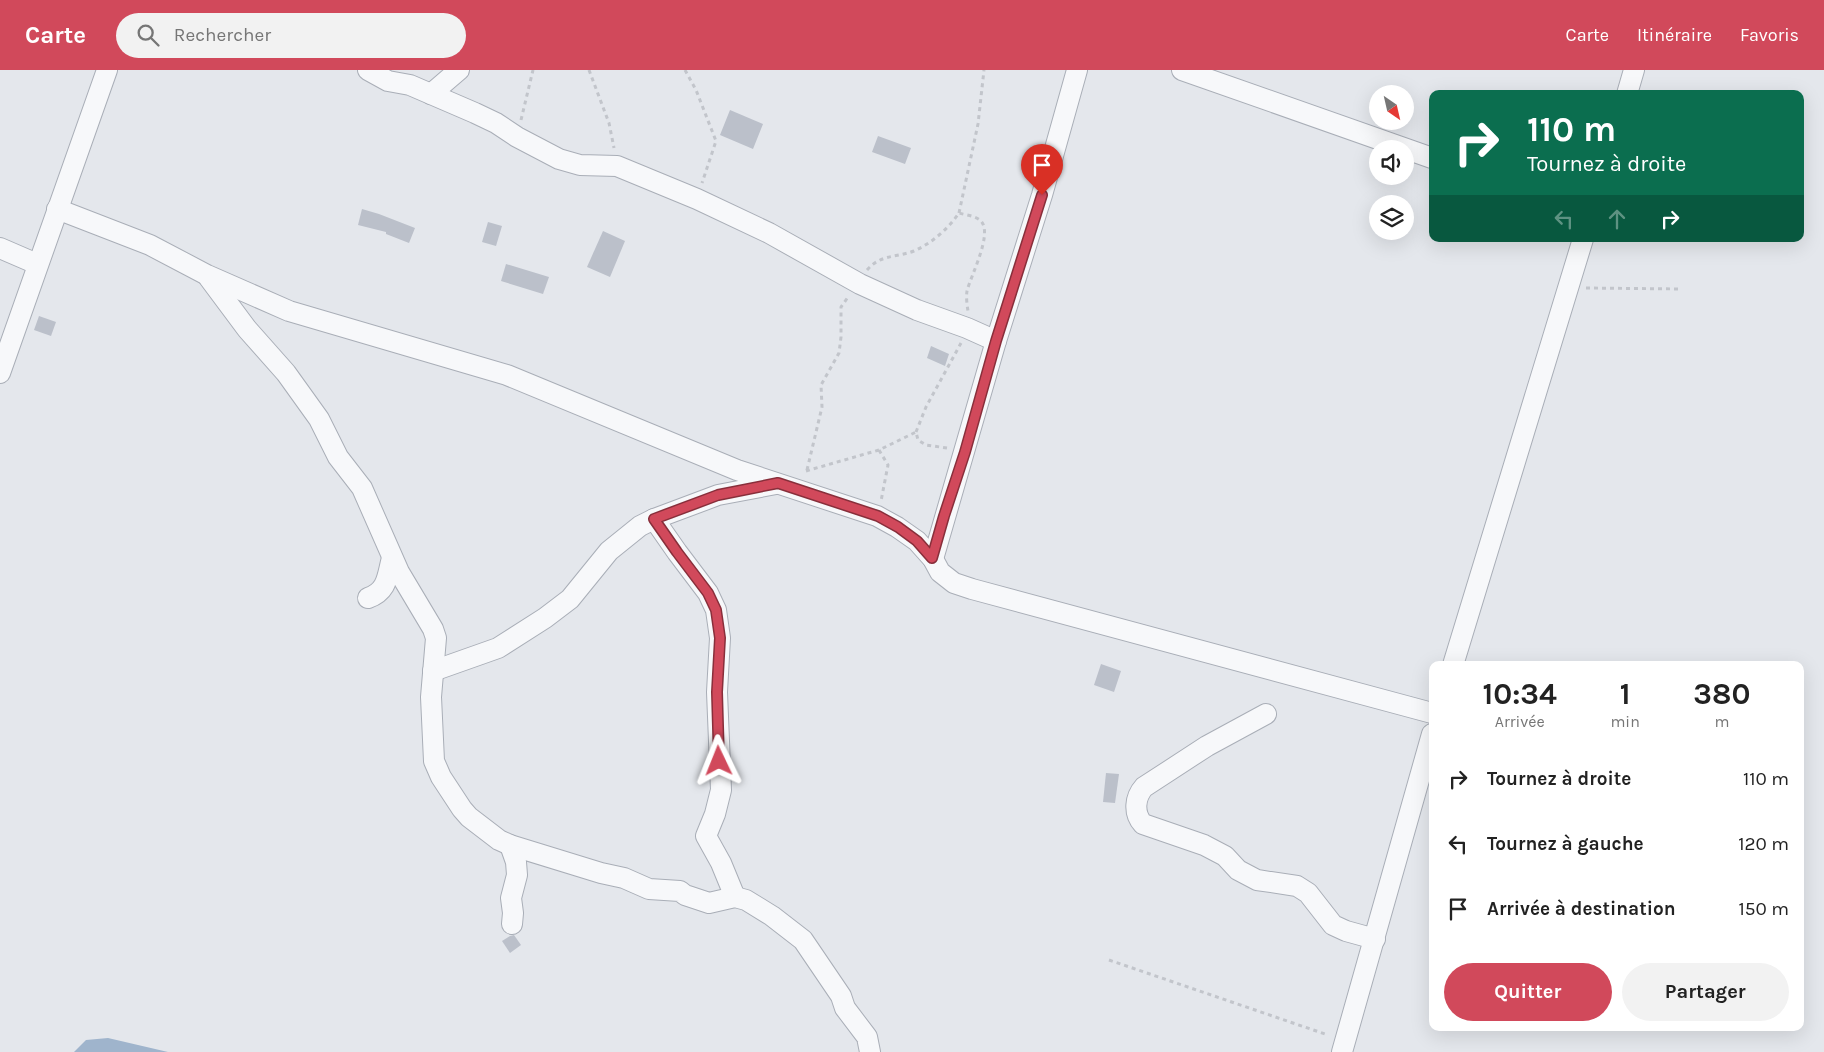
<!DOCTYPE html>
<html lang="fr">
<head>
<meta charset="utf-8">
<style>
  body { margin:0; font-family:Karla,sans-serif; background:#f2f2f2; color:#222; height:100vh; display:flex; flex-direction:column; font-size:19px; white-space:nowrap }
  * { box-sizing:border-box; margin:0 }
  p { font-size:16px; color:#767676 }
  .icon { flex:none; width:28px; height:28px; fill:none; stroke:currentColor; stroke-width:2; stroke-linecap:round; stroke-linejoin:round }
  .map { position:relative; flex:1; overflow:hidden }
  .side { position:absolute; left:1429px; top:591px; width:375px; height:370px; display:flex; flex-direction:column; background:#fff; border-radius:10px; box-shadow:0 5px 20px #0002 }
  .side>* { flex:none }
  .banner { position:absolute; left:1429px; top:20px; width:375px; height:152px; border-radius:10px; box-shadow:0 5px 20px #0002; background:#0b6e4f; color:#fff; overflow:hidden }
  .needle { width:32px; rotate:146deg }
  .fabs { position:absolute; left:1369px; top:15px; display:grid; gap:10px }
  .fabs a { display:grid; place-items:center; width:45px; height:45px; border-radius:50%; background:#fff; box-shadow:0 5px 20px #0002; font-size:25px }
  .pin { position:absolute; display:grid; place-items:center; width:42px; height:42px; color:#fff; margin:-51px -21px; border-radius:50% 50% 50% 0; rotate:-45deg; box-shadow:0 0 5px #0007 }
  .pin .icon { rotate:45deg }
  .me { position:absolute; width:55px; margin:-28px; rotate:358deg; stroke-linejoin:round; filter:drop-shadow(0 0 4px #0008) }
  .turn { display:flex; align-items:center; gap:18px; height:105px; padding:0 15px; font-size:22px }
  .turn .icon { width:65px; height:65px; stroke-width:2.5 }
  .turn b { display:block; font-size:35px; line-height:42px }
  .lanes { display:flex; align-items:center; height:48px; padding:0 15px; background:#0003; justify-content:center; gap:25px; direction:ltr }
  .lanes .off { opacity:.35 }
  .eta { display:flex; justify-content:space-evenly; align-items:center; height:85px; text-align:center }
  .eta b { font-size:30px; font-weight:700; line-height:35px }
  .primary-button { display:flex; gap:10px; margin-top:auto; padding:10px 15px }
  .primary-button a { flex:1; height:58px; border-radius:30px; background:#d1495b; color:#fff; font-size:20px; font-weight:700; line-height:58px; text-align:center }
  .primary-button a+a { background:#f2f2f2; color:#222 }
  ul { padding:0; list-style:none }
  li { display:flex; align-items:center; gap:15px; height:65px; padding:0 15px }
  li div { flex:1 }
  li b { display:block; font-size:19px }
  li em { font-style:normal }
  header { display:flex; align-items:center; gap:30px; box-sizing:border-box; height:70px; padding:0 25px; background:#d1495b; color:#fff }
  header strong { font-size:24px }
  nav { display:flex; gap:28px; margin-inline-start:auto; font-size:18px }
  .search { width:350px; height:45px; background:#f2f2f2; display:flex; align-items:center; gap:12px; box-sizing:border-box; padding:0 18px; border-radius:28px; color:#767676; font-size:19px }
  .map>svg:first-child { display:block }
</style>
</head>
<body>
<header>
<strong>Carte</strong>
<div class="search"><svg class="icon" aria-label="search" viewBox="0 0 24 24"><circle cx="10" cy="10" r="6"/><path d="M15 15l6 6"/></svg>Rechercher</div>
<nav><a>Carte</a><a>Itinéraire</a><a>Favoris</a></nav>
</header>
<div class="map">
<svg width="1824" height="982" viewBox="0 0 1824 982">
  <rect width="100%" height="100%" fill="#e4e7ec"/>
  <path fill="#9fb4cc" d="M108 968 168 982H74L86 970Z"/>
  <g fill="#bbc0ca">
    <path d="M730 40 763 54 753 79 720 65Z"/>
    <path d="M878 66 911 78 905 94 872 82Z"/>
    <path d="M362 139 379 144 415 158 409 173 386 164V162L358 155Z"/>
    <path d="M488 152 502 156 496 176 482 172Z"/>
    <path d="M603 161 625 171 610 207 587 197Z"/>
    <path d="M506 194 549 207 543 224 501 211Z"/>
    <path d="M39 246 56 252 51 266 34 260Z"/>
    <path d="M931 276 949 284 945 296 927 288Z"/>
    <path d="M1101 594 1121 601 1114 622 1094 615Z"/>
    <path d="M1106 703 1119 704 1115 733 1103 732Z"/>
    <path d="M514 865 521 875 510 883 502 871 510 866Z"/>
  </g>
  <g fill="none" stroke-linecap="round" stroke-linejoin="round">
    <defs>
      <g id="minor">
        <path d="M368 0 388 11 410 15 475 43 496 53 517 67 559 89 580 95 617 96 697 129 769 163 860 214 917 240 967 258 996 271"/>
        <path d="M1182 0 1432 88"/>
        <path d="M431 24 459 0"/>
        <path d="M1627 24 1634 0"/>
        <path d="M57 139 150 175 207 205 289 241 507 305 737 400 877 446 897 457 917 471 933 489 940 502 954 513 972 519 1432 643"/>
        <path d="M0 178 37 194"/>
        <path d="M209 208 247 259 286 303 319 349 338 387 362 418 399 502 433 559 436 568 431 627 434 691 441 707 462 739 469 747 499 770 510 775 601 803 624 808 649 819 680 821 685 825 709 833 735 827 746 830 772 846 803 870 841 926 845 938 867 967 870 982"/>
        <path d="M0 303 107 0"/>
        <path d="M654 449 677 482 708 523 716 540 720 568 717 622 721 720 715 744 706 766 721 793 735 827"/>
        <path d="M933 489 996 271 1042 125 1077 0"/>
        <path d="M368 528C388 521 387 506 392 488"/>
        <path d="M1453 595 1583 169"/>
        <path d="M433 601 498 578 545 548 570 529 609 481 640 456 654 449 718 425 776 414"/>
        <path d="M1266 644 1207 676 1144 717C1135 727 1133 743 1143 754L1204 775 1225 786 1238 800 1257 810 1297 816 1308 823 1333 855 1346 861 1375 869"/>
        <path d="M510 775 516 792 517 805 511 828 513 843 512 854"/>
        <path d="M1342 982 1432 664"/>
      </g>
    </defs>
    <use href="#minor" stroke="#a9aeb7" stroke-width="22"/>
    <g stroke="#c2c5cb" stroke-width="3" stroke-dasharray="4 4" stroke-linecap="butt">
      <path d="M589 0 609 53 614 78"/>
      <path d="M685 0 696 20 716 71 702 113"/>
      <path d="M521 50 533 0"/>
      <path d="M959 143 978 54 984 0"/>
      <path d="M867 200C881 184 895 188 914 181 932 173 948 159 959 143 966 145 976 146 981 151 993 164 971 205 967 221 966 227 967 235 968 241"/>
      <path d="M1586 218 1682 219"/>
      <path d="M916 362 926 337 961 273"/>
      <path d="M879 380 888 395 881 431"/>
      <path d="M807 400 822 337 821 315 839 283 841 267V237L848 227"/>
      <path d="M806 401 879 380 916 362 918 370 926 375 947 378"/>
      <path d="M1109 890 1328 965"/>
    </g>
    <use href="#minor" stroke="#f7f8fa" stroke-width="20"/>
  </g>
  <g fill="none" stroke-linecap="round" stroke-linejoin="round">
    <defs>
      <path id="route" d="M719 691 717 622 720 568 716 540 708 523 677 482 654 449 718 425 778 413 878 446 898 457 917 471 932 488 944 446 965 382 996 271 1042 125"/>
    </defs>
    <use href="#route" stroke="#882f3b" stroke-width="12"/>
    <use href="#route" stroke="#d1495b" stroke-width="9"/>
  </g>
</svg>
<div class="fabs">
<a><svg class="needle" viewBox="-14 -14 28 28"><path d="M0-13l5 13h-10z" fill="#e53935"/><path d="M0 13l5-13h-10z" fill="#767676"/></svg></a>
<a><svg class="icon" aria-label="sound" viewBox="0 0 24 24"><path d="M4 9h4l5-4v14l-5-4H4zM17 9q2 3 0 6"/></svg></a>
<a><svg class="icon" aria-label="layers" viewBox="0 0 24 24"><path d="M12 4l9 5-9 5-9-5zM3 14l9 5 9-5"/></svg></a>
</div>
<div class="pin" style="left:1042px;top:125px;background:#d93025"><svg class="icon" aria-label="arrive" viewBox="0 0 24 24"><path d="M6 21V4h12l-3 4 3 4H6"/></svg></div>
<svg class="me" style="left:719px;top:691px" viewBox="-20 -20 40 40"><path d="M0-17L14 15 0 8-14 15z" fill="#d1495b" stroke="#fff" stroke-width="4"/></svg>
<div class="banner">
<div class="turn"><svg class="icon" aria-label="right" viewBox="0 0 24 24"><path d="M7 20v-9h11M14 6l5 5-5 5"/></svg><div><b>110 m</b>Tournez à droite</div></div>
<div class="lanes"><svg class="icon off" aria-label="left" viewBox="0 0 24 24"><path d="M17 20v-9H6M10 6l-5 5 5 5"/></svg><svg class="icon off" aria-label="ahead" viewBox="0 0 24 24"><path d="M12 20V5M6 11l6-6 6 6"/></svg><svg class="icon" aria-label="right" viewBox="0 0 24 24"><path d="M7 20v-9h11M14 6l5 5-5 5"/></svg></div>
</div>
<section class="side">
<div class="eta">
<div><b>10:34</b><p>Arrivée</p></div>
<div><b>1</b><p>min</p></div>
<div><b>380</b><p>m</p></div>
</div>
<ul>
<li><svg class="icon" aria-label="right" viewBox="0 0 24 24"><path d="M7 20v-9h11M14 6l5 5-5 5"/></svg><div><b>Tournez à droite</b></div><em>110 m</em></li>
<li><svg class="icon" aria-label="left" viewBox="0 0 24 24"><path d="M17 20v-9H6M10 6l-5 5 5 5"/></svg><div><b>Tournez à gauche</b></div><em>120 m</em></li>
<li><svg class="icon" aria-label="arrive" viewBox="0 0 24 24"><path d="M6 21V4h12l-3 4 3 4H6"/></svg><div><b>Arrivée à destination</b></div><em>150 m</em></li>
</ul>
<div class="primary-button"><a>Quitter</a><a>Partager</a></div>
</section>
</div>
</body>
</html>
